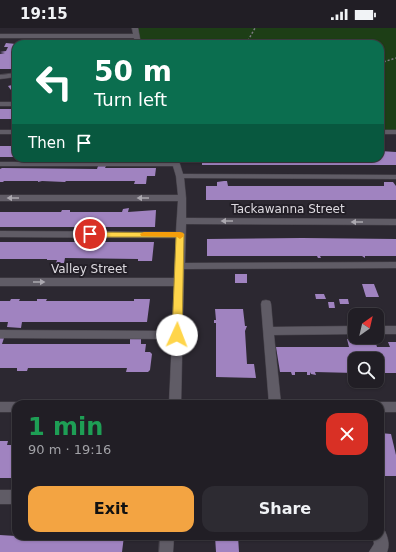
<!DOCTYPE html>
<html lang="en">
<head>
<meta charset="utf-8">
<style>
  body { margin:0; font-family:"DejaVu Sans",sans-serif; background:#2d2b32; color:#f1f3f6; height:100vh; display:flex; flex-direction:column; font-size:15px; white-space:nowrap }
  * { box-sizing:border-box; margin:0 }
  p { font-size:13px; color:#a2a2a7 }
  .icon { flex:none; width:22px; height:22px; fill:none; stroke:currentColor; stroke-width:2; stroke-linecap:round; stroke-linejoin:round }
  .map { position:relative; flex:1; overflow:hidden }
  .panel { position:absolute; left:12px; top:372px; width:372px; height:140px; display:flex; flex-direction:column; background:#211e25; border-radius:12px; box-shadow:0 1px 3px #0004,0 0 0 1px #3e3c42 }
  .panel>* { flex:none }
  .guide { position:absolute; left:12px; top:12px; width:372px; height:122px; border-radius:12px; box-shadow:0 1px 3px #0004,0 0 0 1px #3e3c42; background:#0b6e4f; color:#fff; overflow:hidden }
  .needle { width:26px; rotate:34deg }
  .tools { position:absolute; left:348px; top:280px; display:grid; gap:8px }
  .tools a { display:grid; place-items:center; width:36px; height:36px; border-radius:8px; background:#211e25; box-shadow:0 1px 3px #0004,0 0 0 1px #3e3c42; font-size:20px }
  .pin { position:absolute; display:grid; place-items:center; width:34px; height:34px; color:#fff; margin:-17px; border:2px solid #fff; border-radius:50%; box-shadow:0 1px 4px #0007 }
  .me { position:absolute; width:44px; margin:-22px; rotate:2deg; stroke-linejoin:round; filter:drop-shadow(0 0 3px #0008) }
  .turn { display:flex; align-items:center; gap:14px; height:84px; padding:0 16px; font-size:18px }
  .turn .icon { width:52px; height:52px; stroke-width:2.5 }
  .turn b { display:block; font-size:28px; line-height:34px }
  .then { display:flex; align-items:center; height:38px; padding:0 16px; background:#0003; gap:8px; font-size:15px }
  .round { display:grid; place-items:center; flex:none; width:42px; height:42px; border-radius:12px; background:#2d2b32 }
  .head { display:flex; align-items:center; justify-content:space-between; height:68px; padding:0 16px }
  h1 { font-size:24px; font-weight:700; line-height:30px; color:#1e9e55 }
  .button { display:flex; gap:8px; margin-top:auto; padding:8px 16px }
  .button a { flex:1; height:46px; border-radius:12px; background:#f3a442; color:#111; font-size:16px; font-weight:700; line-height:46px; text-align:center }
  .button a+a { background:#2d2b32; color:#f1f3f6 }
  .status { display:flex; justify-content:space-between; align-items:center; height:28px; padding:0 20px; background:#211e25; direction:ltr }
  .status svg { height:11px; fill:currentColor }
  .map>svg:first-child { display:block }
</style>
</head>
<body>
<div class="status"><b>19:15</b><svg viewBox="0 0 49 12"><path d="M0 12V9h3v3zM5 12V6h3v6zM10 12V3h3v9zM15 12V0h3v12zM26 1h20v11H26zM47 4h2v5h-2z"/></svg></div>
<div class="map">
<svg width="396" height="524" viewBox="0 0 396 524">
  <rect width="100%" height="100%" fill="#2c2831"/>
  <path fill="#1d3e16" d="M135 0H396V104H380V16H138Z"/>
  <g fill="#a083c0">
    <path d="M6 15 16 16V33L11 41H0V26L5 25 0 24 6 23 8 19H4Z"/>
    <path d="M16 56V72H13L12 69H14L12 67 14 66 8 58Z"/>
    <path d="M13 78H16V91H0V81H12Z"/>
    <rect x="0" y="118" width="16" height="11"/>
    <path d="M380 123 396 124V137H202V131L199 132V130H380Z"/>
    <path d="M98 138H106L105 140H156L155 148H147L146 156H134L135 153H66L65 154 42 153 38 154V153H4L3 154H0V141L2 140 97 141Z"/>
    <path d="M224 153H227L228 158H384V154H393L396 158V172H206V158H217V154Z"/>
    <path d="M129 180 128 184 156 182 155 199H0V184H61L62 182H70V184H122L123 181Z"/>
    <path d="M302 210 396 211V228H365V230L362 228H320L321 230H318L317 228H207V211Z"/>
    <path d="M0 214H154L152 233H138V231L65 230 64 235H56L57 232H47V231H0Z"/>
    <rect x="235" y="246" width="12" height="9"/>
    <path d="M362 256H374L379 269H366Z"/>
    <path d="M315 266H324L326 271H316Z"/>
    <path d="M11 271H20L19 273H37V271H47L46 273H134V271H150L147 294H22L21 300 7 299 8 294H0V273H10Z"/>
    <path d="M339 271H348L349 276H340Z"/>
    <path d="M328 274H334L335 280H329Z"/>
    <path d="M215 281H243L245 298H247L245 303 247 336H254L256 350 216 349V295H214V292H216Z"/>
    <path d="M360 309H374L377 319H390L388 314H396V345H377V331H355V345L315 344 316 347 311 346 310 344V347H307V344H295V347H292L291 344H280L276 319H349L347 311 360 310Z"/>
    <path d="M0 310H4L2 316H130V311H141V316H146L145 324H150L152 326 150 342 148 344H126L127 340H28L27 343H17V340H0Z"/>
    <path d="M380 405 391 406 396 427V448H380Z"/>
    <path d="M0 413H8L7 417H16V450H0Z"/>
    <path d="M0 507 16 508H124L122 524H0Z"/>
    <path d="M215 508H238L239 524H216Z"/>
  </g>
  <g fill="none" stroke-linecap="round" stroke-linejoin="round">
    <defs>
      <g id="minor">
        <path d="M132 0H138L141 16H135L134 10H0V6H133Z"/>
        <path d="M16 45V49L0 51V47Z"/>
        <rect x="0" y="74" width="16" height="4"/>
        <rect x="0" y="102" width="16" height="4"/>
        <rect x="380" y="102" width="16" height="4"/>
        <path d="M170 130H178L183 146 396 147V151L184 150 186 170V190L396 191V197L186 196 185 235 396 234V240L184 241 181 376H169L172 311 0 310V302L172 303 174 258H0V250H174L176 210 0 209V203L176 204 178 173H0V167H178L176 148 173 138H0V134H171Z"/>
        <path d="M266 272 270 273 271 276 273 299 355 298V306L274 307 281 376H269L261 276 262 273Z"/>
        <rect x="377" y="298" width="19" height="8"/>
        <path d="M0 374H16L21 376H16V384H0Z"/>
        <path d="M380 374H396V384H380V376H375Z"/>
        <rect x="0" y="462" width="16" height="14"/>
        <path d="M380 501 385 503C388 510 390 517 387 524H369L374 516 373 508H380Z"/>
        <path d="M160 508H174L173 524H159Z"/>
      </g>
    </defs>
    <use href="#minor" stroke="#49454d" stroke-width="1"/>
    <g stroke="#7f7b83" stroke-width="1.5" stroke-dasharray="2 2" stroke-linecap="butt">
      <path d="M246 16 255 0"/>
      <path d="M380 35 396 30"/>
    </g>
    <use href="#minor" fill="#605c66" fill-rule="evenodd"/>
  </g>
  <defs><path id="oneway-solid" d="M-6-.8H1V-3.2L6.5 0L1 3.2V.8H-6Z"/></defs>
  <g fill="#aba8af">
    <use href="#oneway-solid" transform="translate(13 170) rotate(-180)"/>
    <use href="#oneway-solid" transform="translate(143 170) rotate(-180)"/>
    <use href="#oneway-solid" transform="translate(227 193) rotate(-180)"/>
    <use href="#oneway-solid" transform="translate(357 194) rotate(-180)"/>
    <use href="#oneway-solid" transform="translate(39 254)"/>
  </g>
  <path fill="#ffd54a" stroke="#a68a30" d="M87 204 183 205 184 206 182 307 180 309H173L172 307 176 209H90L86 206Z"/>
  <path fill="#f59e0b" d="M144 204H180L183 205 184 208 180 211 177 209 141 208 140 206Z"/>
  <g text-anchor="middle" stroke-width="4" stroke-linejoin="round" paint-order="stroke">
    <g font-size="12" fill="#dddae0" stroke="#231f27">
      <text x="288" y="185">Tackawanna Street</text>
      <text x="89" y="245">Valley Street</text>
    </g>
  </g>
</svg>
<div class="tools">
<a><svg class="needle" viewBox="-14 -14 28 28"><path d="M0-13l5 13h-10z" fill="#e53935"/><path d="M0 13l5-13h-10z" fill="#a2a2a7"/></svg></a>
<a><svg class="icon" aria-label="search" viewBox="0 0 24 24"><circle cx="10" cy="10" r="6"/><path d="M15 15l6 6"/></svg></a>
</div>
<div class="pin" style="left:90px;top:206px;background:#d93025"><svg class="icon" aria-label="arrive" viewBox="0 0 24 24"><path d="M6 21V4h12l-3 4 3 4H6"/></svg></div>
<svg class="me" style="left:177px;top:307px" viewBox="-20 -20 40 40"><circle r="19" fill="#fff"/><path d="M0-13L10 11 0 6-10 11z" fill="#ffd54a"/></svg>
<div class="guide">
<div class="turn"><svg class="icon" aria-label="left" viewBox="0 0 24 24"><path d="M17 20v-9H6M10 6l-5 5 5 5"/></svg><div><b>50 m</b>Turn left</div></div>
<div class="then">Then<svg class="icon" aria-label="arrive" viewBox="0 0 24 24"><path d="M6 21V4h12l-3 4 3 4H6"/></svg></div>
</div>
<section class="panel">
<div class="head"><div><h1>1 min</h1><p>90 m · 19:16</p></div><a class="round" style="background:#d93025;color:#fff"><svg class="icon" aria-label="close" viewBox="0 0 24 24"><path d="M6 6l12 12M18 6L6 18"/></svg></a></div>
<div class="button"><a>Exit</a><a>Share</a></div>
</section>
</div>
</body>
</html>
